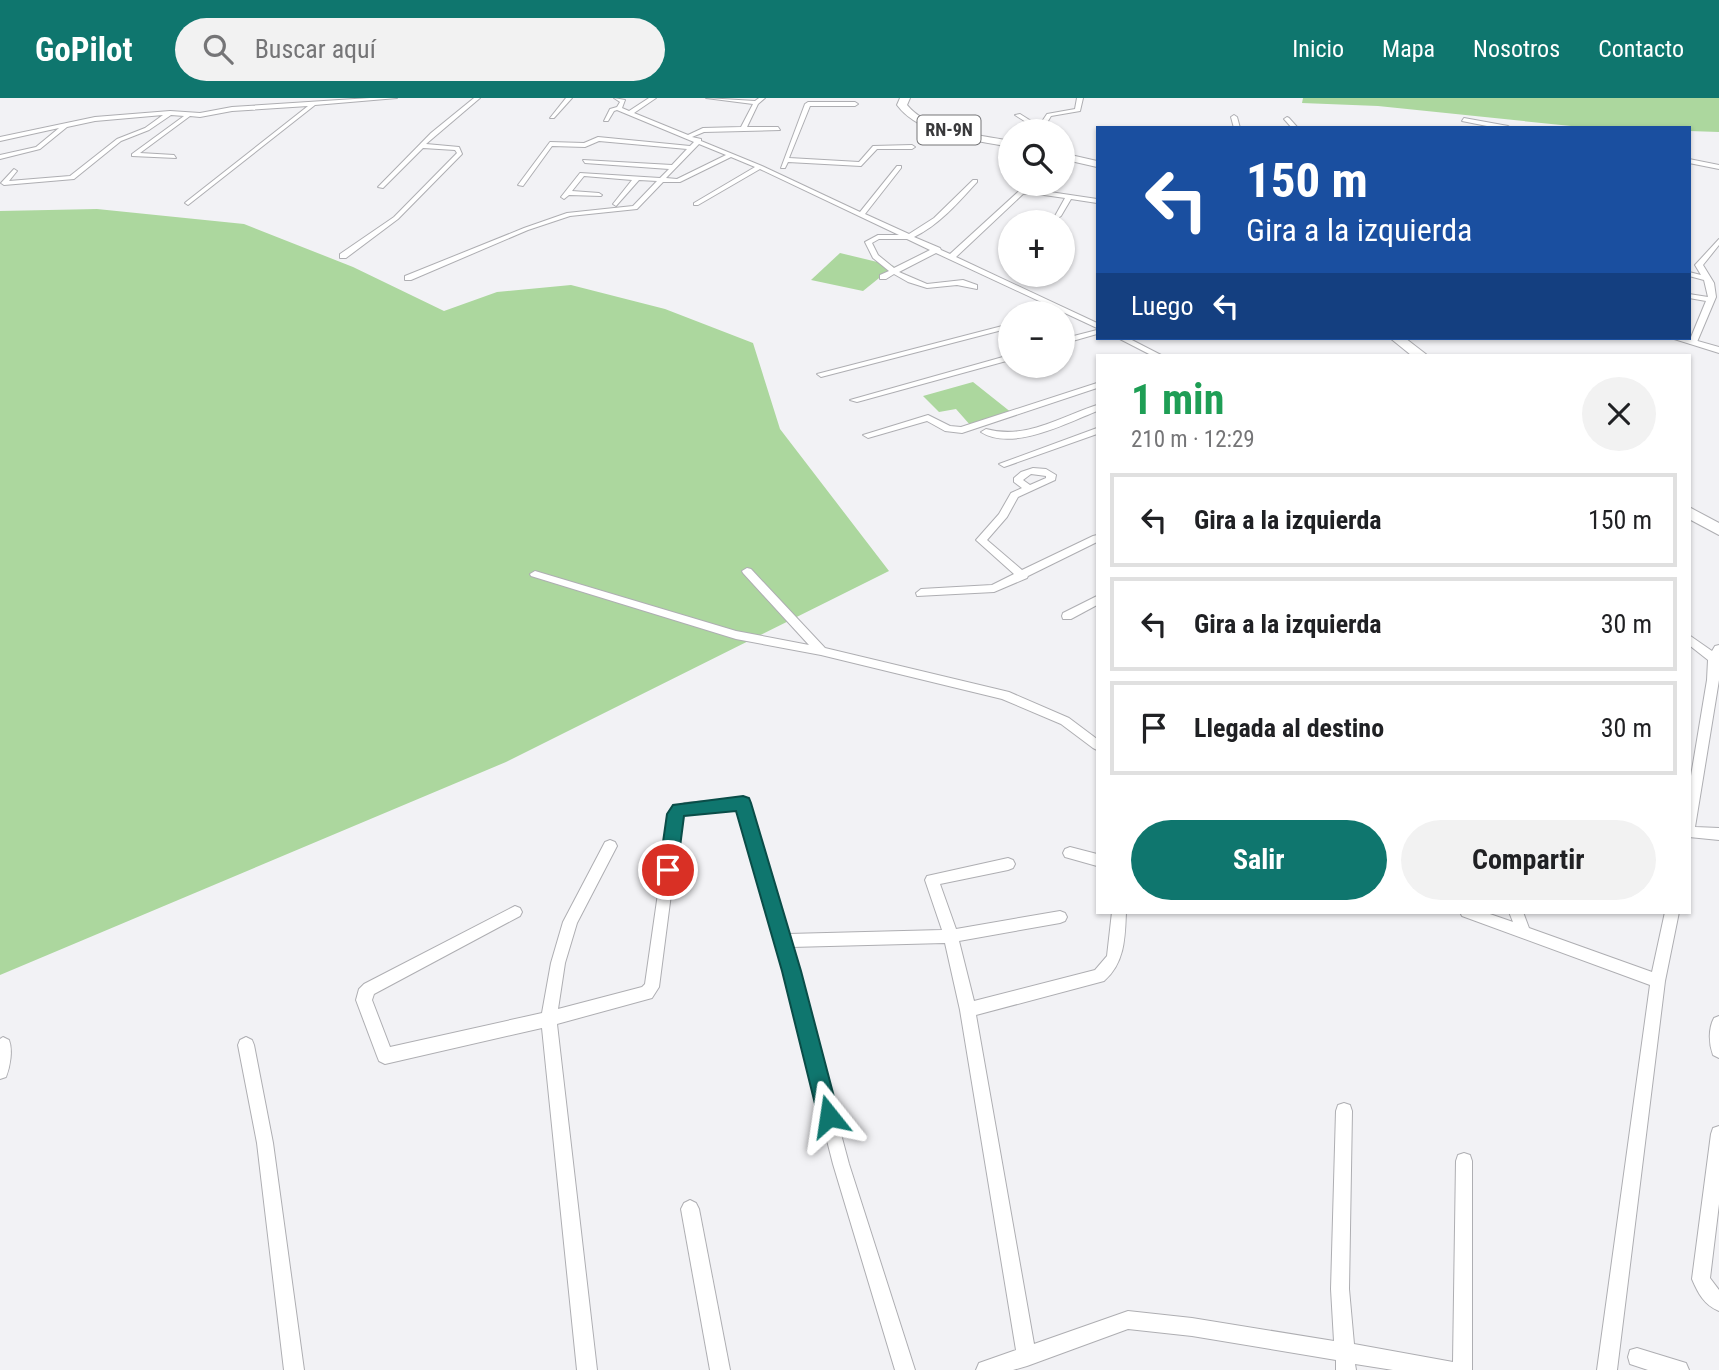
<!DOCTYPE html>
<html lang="es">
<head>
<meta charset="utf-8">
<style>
  body { margin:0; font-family:"Roboto Condensed",sans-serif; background:#f2f2f2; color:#202124; height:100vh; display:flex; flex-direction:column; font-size:26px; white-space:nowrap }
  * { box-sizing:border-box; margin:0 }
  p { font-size:23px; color:#757577 }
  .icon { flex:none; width:38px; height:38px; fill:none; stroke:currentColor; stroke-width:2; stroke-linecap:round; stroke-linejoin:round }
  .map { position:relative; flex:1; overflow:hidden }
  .sheet { position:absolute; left:1096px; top:256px; width:595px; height:560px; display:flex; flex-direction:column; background:#fff; border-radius:0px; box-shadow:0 2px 5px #0004 }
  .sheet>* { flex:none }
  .hud { position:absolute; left:1096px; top:28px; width:595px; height:214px; border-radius:0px; box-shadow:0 2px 5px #0004; background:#1a4fa0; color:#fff; overflow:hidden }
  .buttons { position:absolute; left:998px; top:21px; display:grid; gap:14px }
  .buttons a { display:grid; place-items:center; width:77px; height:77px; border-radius:50%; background:#fff; box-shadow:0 2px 5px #0004; font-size:35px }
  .pin { position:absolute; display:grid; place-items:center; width:60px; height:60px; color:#fff; margin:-30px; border:4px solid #fff; border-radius:50%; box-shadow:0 2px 7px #0007 }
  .me { position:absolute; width:77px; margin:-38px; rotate:345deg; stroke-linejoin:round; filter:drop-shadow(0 0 5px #0008) }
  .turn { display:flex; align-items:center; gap:24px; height:147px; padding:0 35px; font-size:32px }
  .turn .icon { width:91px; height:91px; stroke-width:2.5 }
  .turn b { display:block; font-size:49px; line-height:60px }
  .then { display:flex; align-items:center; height:66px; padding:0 35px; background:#0003; gap:14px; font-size:26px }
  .round { display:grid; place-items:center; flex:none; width:74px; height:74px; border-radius:37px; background:#f2f2f2 }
  .summary { display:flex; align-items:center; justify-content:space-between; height:119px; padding:0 35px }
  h1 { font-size:42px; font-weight:700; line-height:52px; color:#1e9e55 }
  .action { display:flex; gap:14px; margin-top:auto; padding:14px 35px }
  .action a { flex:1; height:80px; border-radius:42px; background:#0f766e; color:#fff; font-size:28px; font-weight:700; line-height:80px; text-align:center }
  .action a+a { background:#f2f2f2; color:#202124 }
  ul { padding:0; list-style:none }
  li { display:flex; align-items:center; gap:21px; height:94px; margin:0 14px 10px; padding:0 21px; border:4px solid #e0e0e0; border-radius:0px }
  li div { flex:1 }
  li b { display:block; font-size:26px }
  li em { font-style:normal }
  header { display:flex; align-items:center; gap:42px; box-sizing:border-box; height:98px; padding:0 35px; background:#0f766e; color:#fff }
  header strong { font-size:33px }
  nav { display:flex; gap:38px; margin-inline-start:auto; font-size:24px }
  .search { width:490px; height:63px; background:#f2f2f2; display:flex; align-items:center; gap:18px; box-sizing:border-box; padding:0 24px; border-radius:38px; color:#757577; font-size:26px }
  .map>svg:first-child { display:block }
</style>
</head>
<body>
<header>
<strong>GoPilot</strong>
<div class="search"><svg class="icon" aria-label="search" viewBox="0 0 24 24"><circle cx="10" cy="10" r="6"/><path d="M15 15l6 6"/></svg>Buscar aquí</div>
<nav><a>Inicio</a><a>Mapa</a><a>Nosotros</a><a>Contacto</a></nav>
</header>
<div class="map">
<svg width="1719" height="1272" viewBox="0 0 1719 1272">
  <rect width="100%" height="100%" fill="#f2f2f5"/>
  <g fill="#acd79e">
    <path d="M1303 0H1719V34L1689 33V30L1571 28 1378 8 1302 5Z"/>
    <path d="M97 111 244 126 353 169 444 213 497 194 571 187 665 211 753 245 780 331 889 473 506 664 0 877V113Z"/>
    <path d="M840 155 894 168 863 193 811 182Z"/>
    <path d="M973 284 1012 315 971 328 956 311 939 314 923 298Z"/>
  </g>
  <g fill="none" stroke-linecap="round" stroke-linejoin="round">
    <defs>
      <g id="minor">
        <path d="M370 0H397L315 7 188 107 185 105 186 104 308 8 232 13 200 19 190 18 140 55 174 57 176 60 132 58V56L184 18 171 17 149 32 121 43 74 81 4 87 1 85 14 71 17 73 9 83 70 78 117 41 145 30 163 17 95 23 67 29 40 51 0 61V57L36 49 59 30 0 43V39L95 19 170 13 200 15 232 9Z"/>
        <path d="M474 0H480L426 46 459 49 462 56 398 121 346 160H340V156L394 119 457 55 455 52 423 50 383 90 378 89 431 35Z"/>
        <path d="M566 0H572L554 20H550Z"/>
        <path d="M614 0 625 2 622 10 629 13 649 0H656L634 15 688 37 703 30 741 29 753 6 706 0 755 3 759 0H765L758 6 747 29H778L780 32 704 34 692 39 701 41V43L762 68 860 114 897 68H901V70L865 116 909 136 934 120 973 82H977V84C959 104 939 127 914 139L940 150 941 152 950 156 1019 93 1030 91 1097 101V105L1071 101 1061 118 1058 120 1055 118 1065 100 1030 95 1023 96 956 159 1097 225V230L936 155 899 174 927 186 963 182 977 187V191L957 187 927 190 908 184 894 176 886 181H880V177L889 173 873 160 865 144 878 137H899L760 71 698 107H694V105L755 69 731 59 680 84H663L637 111 570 118 528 132 411 182H405V178L524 130 567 115 633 108 657 83 639 82 616 108 613 106 632 82 584 78 572 93 599 95 602 97 601 98 569 97 564 101 561 99 580 75 660 80 669 71 585 65 583 62 672 67 687 51 599 43 585 49 552 48 523 88 518 87 550 44 584 45 598 39 690 48 694 44 617 12 614 13 608 23H604L610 11 617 9 620 4ZM699 46 726 57 677 81 666 80ZM879 141H907L930 152 894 170 878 157 872 145Z"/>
        <path d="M1077 0H1083L1080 13 1051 18 1042 33H1036L1037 31 1015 17 1020 16 1039 28 1047 16 1075 11Z"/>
        <path d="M808 4H855L858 6 855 8H810L789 60 859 64 873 48 912 47 915 49 912 51H877L861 68 788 64 785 70H781L805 6Z"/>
        <path d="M1234 17 1237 19 1240 30H1234L1231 19Z"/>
        <path d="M1287 19 1289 20 1298 30H1292L1284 21Z"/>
        <path d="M1464 20 1508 28 1511 30H1497L1462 23Z"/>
        <path d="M1689 61 1719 67V71L1689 65Z"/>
        <path d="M1719 141V147L1703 167 1714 185 1716 199 1697 244 1690 246 1689 244 1706 203 1689 200V196L1708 199 1704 182 1689 178V174L1701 177 1695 167Z"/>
        <path d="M1010 226V230L821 279 817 276Z"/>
        <path d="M1097 232V236L1062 246V241Z"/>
        <path d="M1118 240H1128L1161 257H1151Z"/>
        <path d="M1010 257V262L857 304 850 302Z"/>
        <path d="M1097 285V290L962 335 945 333 927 323 868 340 863 337 928 317 950 328 961 329Z"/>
        <path d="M1097 307V313C1067 325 1012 354 981 334L986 331C1026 342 1060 319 1097 307Z"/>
        <path d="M1097 330V336L1007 368 1004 369 999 366Z"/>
        <path d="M1033 370 1046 371 1056 377 1055 382 1018 399 1007 419 987 442 1022 472 1093 438 1097 437V444L1028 478 1027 480 994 494 917 498 916 495 921 491 992 487 1014 476 976 442 999 416 1011 395 1022 390 1014 384V380L1021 374ZM1031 376 1046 378V380L1030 387 1023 382Z"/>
        <path d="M747 470 751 471 825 550 1009 594 1069 620 1097 641V652L1093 650 1061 626 1002 601 821 557 736 541 531 478 530 476 535 473 736 533 809 547 743 475 742 473Z"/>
        <path d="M1097 498V507L1071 521H1063L1062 518 1063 515Z"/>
        <path d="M1689 537 1712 553 1715 548 1719 547V582L1695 729 1719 730V742L1689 739V690L1707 582 1708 562 1689 547Z"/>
        <path d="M743 700 748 701 749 705 788 836 942 832 925 782 927 778 1008 760 1013 762 1015 766 1013 770 1008 772 940 786 956 831 1060 813 1065 815 1067 819 1065 823 1060 825 959 843 974 903 1095 872 1107 858 1112 814H1126C1125 839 1125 865 1104 883L976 917 1034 1246 1128 1213 1192 1220 1334 1243 1331 1191 1336 1013 1338 1007 1344 1005 1350 1007 1352 1013 1349 1191 1354 1246 1453 1264 1456 1063 1458 1057 1464 1055 1470 1057 1472 1063V1272H1393L1355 1266 1356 1272H1336V1262L1192 1238 1128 1231 1027 1268 1013 1272H976L979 1265 1016 1252 960 912 945 845 791 849 849 1066 915 1272H895L833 1066 784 873 738 711 687 715 681 719 659 889 652 900 557 926 597 1272H577L542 930 385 966 379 963 377 958 356 902 359 891 364 886 515 808 520 810 522 814 520 818 374 896 372 902 390 949 542 915 551 865 563 824 605 744 610 742 615 744 617 748 577 825 565 865 558 911 642 889 645 886 670 712 685 705Z"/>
        <path d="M1070 749 1097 756V768L1065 759 1063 755 1065 751Z"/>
        <path d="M1460 814H1484L1513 824 1509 814H1523L1529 830 1652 874 1665 814H1679L1665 883 1617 1272H1597L1650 887 1462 818Z"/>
        <path d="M1719 918V960L1713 957C1709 946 1708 931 1714 920Z"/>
        <path d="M3 939 9 942C13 952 10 969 6 979L0 981V941Z"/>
        <path d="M246 939 252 942 254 947 273 1045 304 1272H284L257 1045 238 947 240 942Z"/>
        <path d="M1719 1028V1106L1710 1180 1719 1192V1213C1704 1207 1698 1195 1692 1181L1711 1036 1713 1030Z"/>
        <path d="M690 1102 696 1105 699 1111 730 1272H710L681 1111 684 1105Z"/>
        <path d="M1637 1250 1686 1265 1689 1272H1648L1630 1266 1628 1259 1630 1252Z"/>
      </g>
      <path id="tertiary" d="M1671 240H1687L1719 249V255Z"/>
      <g id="primary">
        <path d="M900 0H910L907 7C929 34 978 36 1010 43V49C973 41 921 39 897 7Z"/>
        <path d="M1062 55 1097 63V69L1062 61Z"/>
        <path d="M1390 240H1405L1427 257H1411Z"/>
        <path d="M1689 409 1719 425V437L1689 421Z"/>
      </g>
    </defs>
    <use href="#minor" stroke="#aeaeb2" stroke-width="2"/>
    <use href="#tertiary" stroke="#aeaeb2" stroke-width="2"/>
    <use href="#primary" stroke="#aeaeb2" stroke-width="2"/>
    <use href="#minor" fill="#fff" fill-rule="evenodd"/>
    <use href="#tertiary" fill="#fff" fill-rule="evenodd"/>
    <use href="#primary" fill="#fff" fill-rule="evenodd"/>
  </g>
  <path fill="#0f766e" stroke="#0a4d48" stroke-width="2" d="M743 698 749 700 751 705 801 873 839 1018 836 1025 829 1028 821 1025 818 1018 782 873 736 713 684 718 677 772 674 777 668 780 662 777 659 772 667 716 673 707Z"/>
  <g text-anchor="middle" stroke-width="6" stroke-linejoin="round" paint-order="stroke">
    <rect fill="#fff" stroke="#747476" stroke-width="2" x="917.5" y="17.5" width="63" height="29" rx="5"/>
    <g font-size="18" font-weight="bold" fill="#39393b">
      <text x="949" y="38">RN-9N</text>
    </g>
  </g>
</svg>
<div class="buttons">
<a><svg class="icon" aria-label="search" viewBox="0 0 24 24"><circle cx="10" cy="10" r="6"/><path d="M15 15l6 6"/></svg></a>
<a>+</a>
<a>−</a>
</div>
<div class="pin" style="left:668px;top:772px;background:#d93025"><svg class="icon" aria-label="arrive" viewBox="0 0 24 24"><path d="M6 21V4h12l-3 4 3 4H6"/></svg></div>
<svg class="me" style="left:829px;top:1018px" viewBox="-20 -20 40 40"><path d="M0-17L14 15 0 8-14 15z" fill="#0f766e" stroke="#fff" stroke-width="4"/></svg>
<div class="hud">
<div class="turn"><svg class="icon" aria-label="left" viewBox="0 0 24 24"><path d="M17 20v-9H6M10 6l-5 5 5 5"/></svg><div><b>150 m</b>Gira a la izquierda</div></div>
<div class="then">Luego<svg class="icon" aria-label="left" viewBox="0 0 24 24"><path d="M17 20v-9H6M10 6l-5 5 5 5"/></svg></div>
</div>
<section class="sheet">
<div class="summary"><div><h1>1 min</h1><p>210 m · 12:29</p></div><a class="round"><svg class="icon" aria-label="close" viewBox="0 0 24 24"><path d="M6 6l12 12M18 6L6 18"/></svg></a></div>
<ul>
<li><svg class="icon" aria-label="left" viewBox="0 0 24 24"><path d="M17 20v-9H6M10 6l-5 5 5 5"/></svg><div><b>Gira a la izquierda</b></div><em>150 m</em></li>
<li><svg class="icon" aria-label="left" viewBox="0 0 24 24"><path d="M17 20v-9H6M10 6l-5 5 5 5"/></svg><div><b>Gira a la izquierda</b></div><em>30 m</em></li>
<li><svg class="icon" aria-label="arrive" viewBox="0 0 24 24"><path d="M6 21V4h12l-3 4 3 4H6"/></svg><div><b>Llegada al destino</b></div><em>30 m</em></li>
</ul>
<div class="action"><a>Salir</a><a>Compartir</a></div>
</section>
</div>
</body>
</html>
